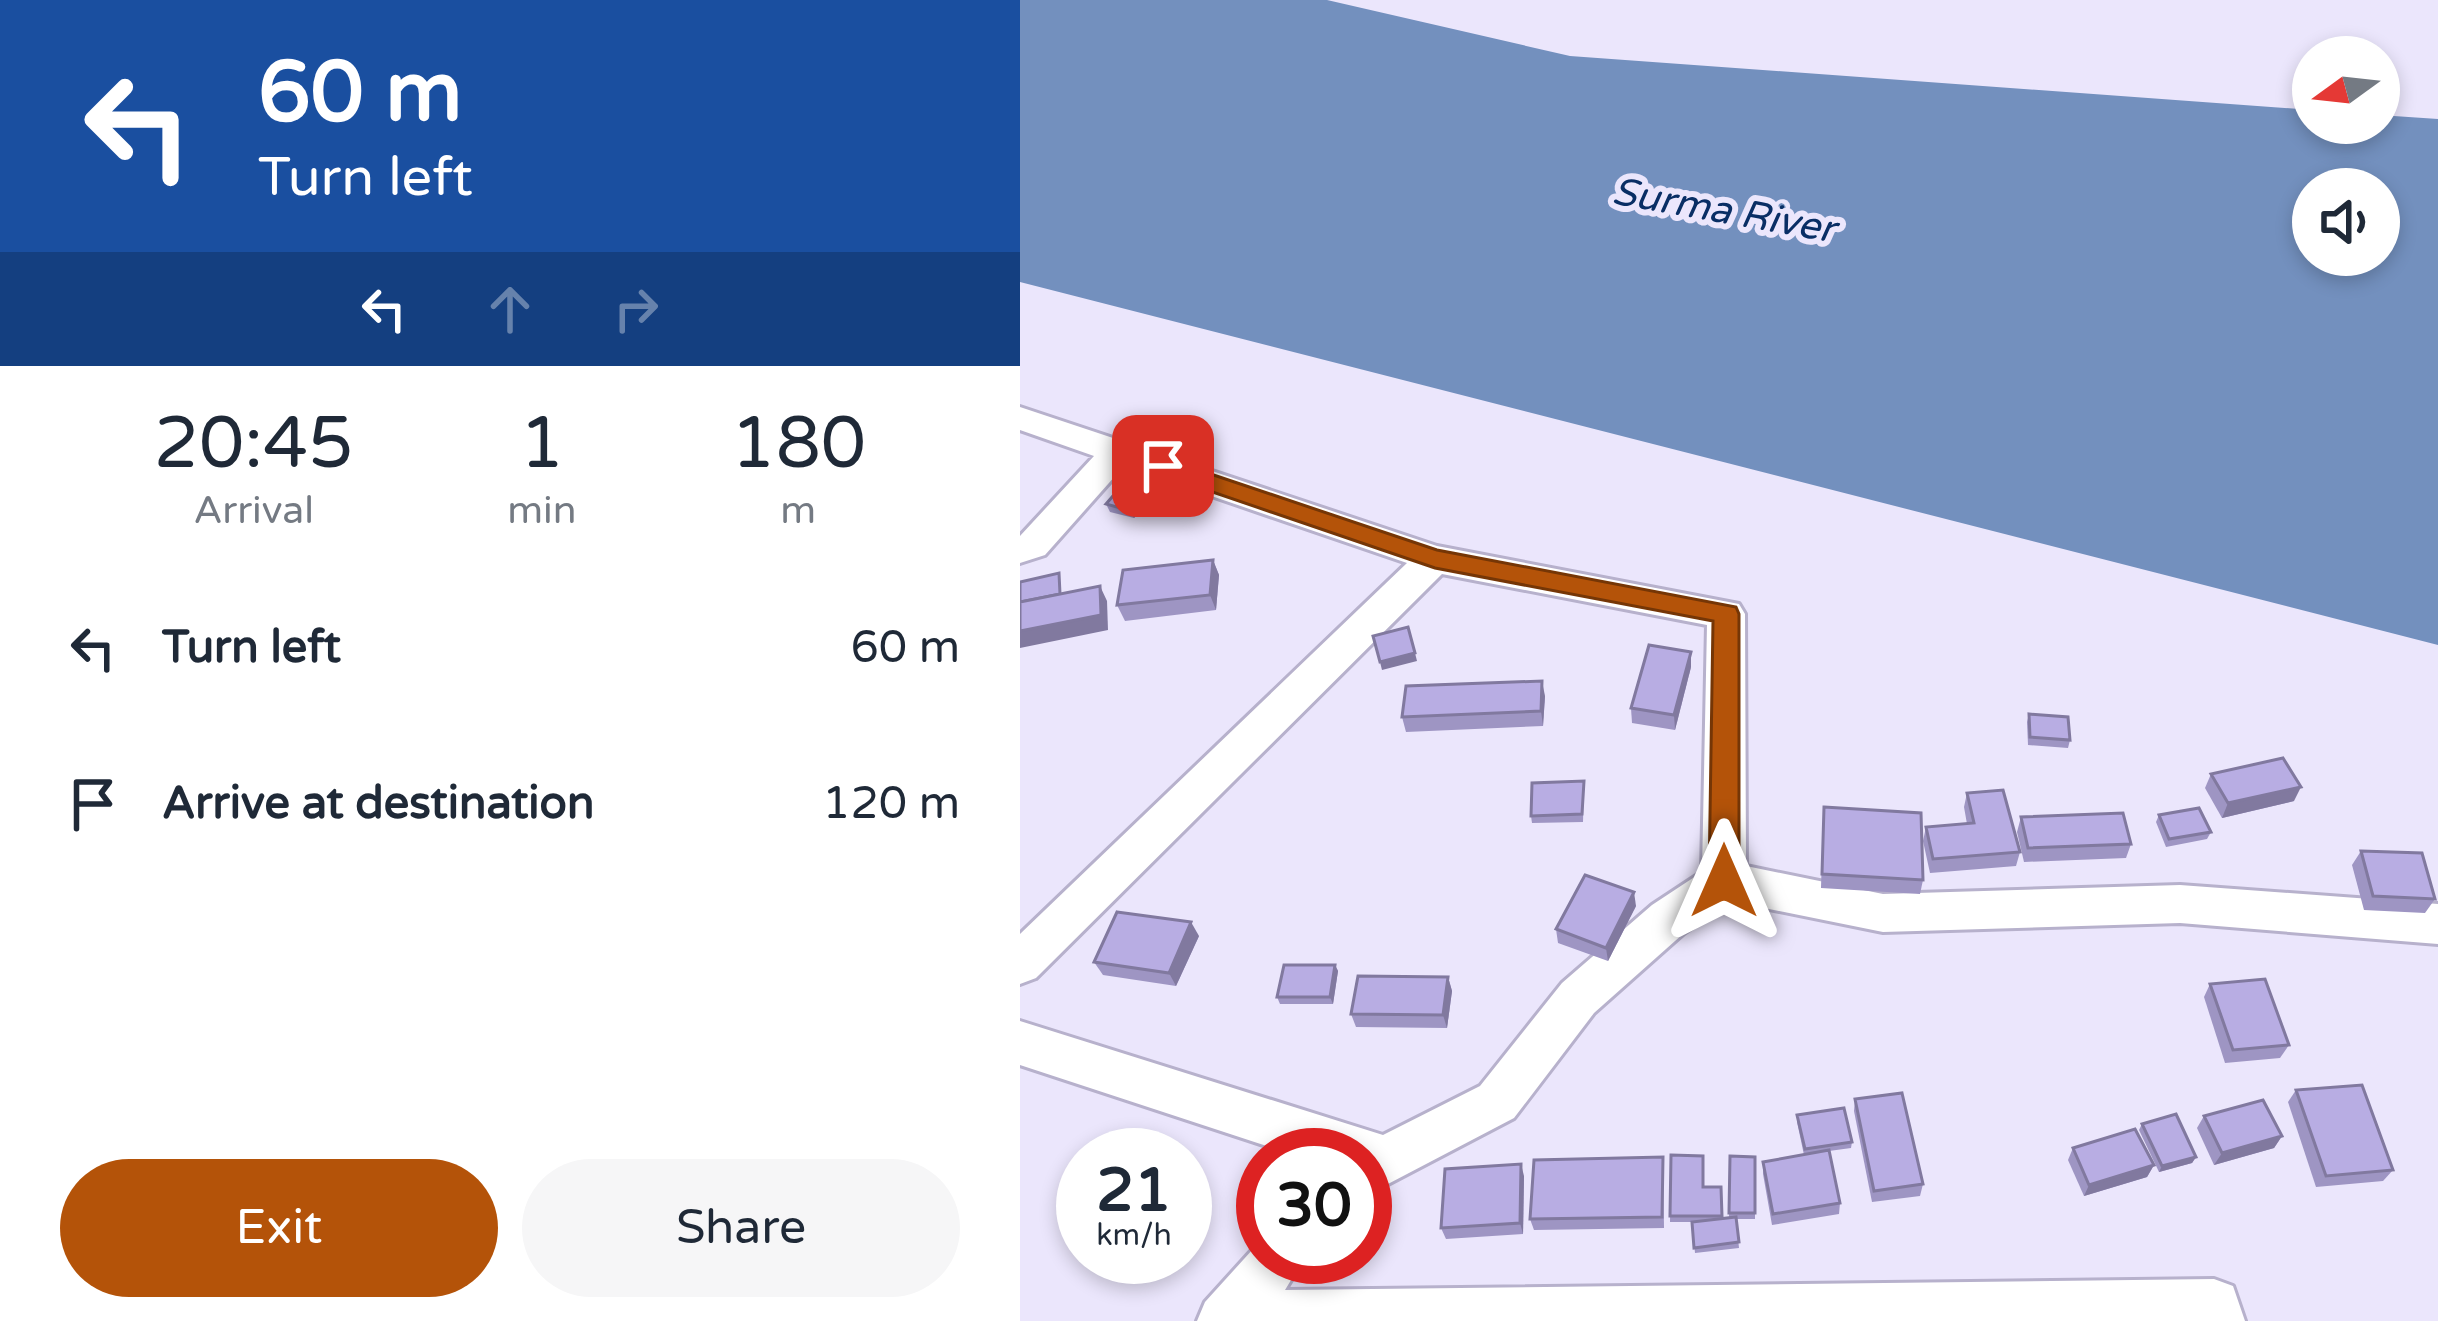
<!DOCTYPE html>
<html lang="en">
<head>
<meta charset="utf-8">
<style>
  body { margin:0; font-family:"Varela Round",sans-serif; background:#f6f6f7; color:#1f2937; height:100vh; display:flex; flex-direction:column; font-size:45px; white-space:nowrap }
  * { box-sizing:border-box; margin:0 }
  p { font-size:39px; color:#747a83 }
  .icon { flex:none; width:66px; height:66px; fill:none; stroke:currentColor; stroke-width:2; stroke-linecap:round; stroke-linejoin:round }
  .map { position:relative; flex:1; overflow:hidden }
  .side { display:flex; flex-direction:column; background:#fff; width:1020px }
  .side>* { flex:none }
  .guide { background:#1a4fa0; color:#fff; overflow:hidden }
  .needle { width:78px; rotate:255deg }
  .buttons { position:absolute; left:1272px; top:36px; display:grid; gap:24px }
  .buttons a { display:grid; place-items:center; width:108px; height:108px; border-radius:50%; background:#fff; box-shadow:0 6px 18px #0003; font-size:60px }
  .speed { position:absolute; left:36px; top:1128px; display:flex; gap:24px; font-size:60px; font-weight:700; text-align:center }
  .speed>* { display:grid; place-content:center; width:156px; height:156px; border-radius:50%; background:#fff; box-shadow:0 6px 18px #0003; line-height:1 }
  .speed small { font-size:30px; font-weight:400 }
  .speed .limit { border:18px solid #d22; background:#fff; color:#111 }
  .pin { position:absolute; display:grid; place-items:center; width:102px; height:102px; color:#fff; margin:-51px; border-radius:24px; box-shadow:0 6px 18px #0006 }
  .me { position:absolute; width:132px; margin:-66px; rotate:0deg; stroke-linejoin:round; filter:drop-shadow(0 0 9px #0008) }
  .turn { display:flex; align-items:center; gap:42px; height:252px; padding:0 60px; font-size:54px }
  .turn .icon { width:156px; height:156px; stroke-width:2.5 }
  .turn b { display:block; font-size:84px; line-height:102px }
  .lanes { display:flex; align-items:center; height:114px; padding:0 60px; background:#0003; justify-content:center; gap:60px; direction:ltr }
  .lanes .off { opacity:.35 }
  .eta { display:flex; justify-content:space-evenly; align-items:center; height:204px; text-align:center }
  .eta b { font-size:72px; font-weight:600; line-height:84px }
  .primary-button { display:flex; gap:24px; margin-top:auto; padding:24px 60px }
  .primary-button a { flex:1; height:138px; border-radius:72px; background:#b45309; color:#fff; font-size:48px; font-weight:600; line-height:138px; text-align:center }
  .primary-button a+a { background:#f6f6f7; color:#1f2937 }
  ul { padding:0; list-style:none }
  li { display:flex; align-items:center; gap:36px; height:156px; padding:0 60px }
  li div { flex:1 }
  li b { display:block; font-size:45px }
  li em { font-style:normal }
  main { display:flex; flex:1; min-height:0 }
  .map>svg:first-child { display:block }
</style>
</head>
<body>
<main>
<section class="side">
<div class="guide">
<div class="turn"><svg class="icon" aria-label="left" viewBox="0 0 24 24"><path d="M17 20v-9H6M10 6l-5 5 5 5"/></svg><div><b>60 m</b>Turn left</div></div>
<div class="lanes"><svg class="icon" aria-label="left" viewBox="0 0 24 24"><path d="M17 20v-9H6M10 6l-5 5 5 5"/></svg><svg class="icon off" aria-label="ahead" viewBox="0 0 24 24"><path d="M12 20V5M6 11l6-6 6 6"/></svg><svg class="icon off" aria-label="right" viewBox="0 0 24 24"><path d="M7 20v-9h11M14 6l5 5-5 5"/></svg></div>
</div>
<div class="eta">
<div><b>20:45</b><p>Arrival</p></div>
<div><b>1</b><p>min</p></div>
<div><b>180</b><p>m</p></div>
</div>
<ul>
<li><svg class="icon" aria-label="left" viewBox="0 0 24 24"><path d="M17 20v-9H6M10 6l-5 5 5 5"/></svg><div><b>Turn left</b></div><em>60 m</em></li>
<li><svg class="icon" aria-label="arrive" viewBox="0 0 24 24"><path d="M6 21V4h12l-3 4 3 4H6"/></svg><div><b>Arrive at destination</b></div><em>120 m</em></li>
</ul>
<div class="primary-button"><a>Exit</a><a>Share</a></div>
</section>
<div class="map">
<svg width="1418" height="1321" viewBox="0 0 1418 1321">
  <rect width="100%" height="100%" fill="#ebe6fc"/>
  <path fill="#7390be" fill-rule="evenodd" d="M0 0H307L550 56 1293 110V123H1359V115L1418 119V645L0 282ZM1293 189H1359V255H1293Z"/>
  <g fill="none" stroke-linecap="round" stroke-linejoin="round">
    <defs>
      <g id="minor">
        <path d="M0 407 417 546 719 604 725 614 726 866 863 894 1160 885 1418 904V944L1160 923 863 932 710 901 664 933 574 1013 494 1118 345 1196V1155H274L0 1065V1021L363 1135 460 1086 542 983 632 905 682 872 687 625 422 574 16 978 0 984V934L387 563 104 466 25 555 0 563V536L74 456 0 430Z"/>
        <path d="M243 1238V1257H285L265 1290 1194 1279 1213 1286 1225 1321H177L185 1302Z"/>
      </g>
    </defs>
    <use href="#minor" stroke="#b7b1cc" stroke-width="6"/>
    <use href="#minor" fill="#fff" fill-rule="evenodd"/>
  </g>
  <g fill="#9e95c3">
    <path d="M131 487 134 495 114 518 90 512 86 504Z"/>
    <path d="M193 560 199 575 196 610 105 621 97 605Z"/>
    <path d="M671 667 655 730 612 723 611 708Z"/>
    <path d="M525 696 523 726 386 732 382 717Z"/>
    <path d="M1009 714 1050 740 1048 748 1008 745 1007 722Z"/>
    <path d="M1191 774 1274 801 1202 818 1185 788Z"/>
    <path d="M564 781 563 822 512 823 511 816Z"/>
    <path d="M947 793 1000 852 996 866 910 873 903 841 906 827 947 824 944 807Z"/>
    <path d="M1139 815 1191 832 1187 839 1146 847 1136 822Z"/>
    <path d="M1001 817 1111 844 1106 858 1004 862 997 832Z"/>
    <path d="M803 822 903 880 900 894 801 888Z"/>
    <path d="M1341 851 1415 899 1405 913 1344 910 1332 865Z"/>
    <path d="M616 906 588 961 538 943 536 929Z"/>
    <path d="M179 936 156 986 83 975 74 962Z"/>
    <path d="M315 965 318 971 313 1004H260L257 997Z"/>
    <path d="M428 977 432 991 427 1028 336 1027 331 1014Z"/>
    <path d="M1190 984 1269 1045 1260 1058 1205 1063 1184 997Z"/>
    <path d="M1276 1090 1373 1170 1363 1181 1296 1187 1268 1102Z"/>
    <path d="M835 1099 903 1184 900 1196 852 1202 834 1111Z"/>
    <path d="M777 1115 832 1142 831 1148 809 1151 820 1203 819 1214 752 1225 743 1174V1162L784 1155 777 1122Z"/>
    <path d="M1184 1116 1262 1136 1254 1148 1194 1165 1177 1128Z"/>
    <path d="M1122 1124 1176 1157 1172 1163 1139 1172 1119 1130Z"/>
    <path d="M1053 1148 1134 1165 1127 1177 1064 1196 1048 1160Z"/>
    <path d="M651 1155 683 1187H701L702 1219 709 1218 710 1156 735 1157V1219H716L719 1248 675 1253 672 1222H678H650Z"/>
    <path d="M643 1157 644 1228 514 1230 510 1219Z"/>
    <path d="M504 1176 503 1234 426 1239 421 1228Z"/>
  </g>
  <g fill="#81799f">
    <path d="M131 487 134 495 114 518 111 511Z"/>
    <path d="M193 560 199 575 196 610 190 595Z"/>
    <path d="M80 586 87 601 88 630 0 648V631Z"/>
    <path d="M671 652V667L655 730 654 715Z"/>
    <path d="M395 653 397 661 362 670 360 662Z"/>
    <path d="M522 681 525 696 523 726 521 711Z"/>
    <path d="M1281 787 1274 801 1202 818 1208 803Z"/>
    <path d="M614 892 616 906 588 961 586 948Z"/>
    <path d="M171 922 179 936 156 986 149 973Z"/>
    <path d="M315 965 318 971 313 1004 310 997Z"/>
    <path d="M428 977 432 991 427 1028 423 1015Z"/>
    <path d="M1262 1136 1254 1148 1194 1165 1202 1153Z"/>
    <path d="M1176 1157 1172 1163 1139 1172 1142 1166Z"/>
    <path d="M501 1164 504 1176 503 1234 500 1223Z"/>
    <path d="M1134 1165 1127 1177 1064 1196 1069 1185Z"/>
  </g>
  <g fill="#b8ade3" stroke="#81799f" stroke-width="3">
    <path d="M106 481 131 487 111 511 86 504Z"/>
    <path d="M193 560 190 595 97 605 103 570Z"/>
    <path d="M39 573 40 594 0 602V582Z"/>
    <path d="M80 586 81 615 0 631V602Z"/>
    <path d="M388 627 395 653 360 662 353 636Z"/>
    <path d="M629 645 671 652 654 715 611 708Z"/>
    <path d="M522 681 521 711 382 717 386 686Z"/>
    <path d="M1009 714 1048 717 1050 740 1010 737Z"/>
    <path d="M1263 758 1281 787 1208 803 1191 774Z"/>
    <path d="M564 781 562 814 511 816 512 783Z"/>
    <path d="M983 790 1000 852 913 859 906 827 954 823 947 793Z"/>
    <path d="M804 807 901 813 903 880 802 874Z"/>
    <path d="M1179 808 1191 832 1149 839 1139 815Z"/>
    <path d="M1103 813 1111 844 1008 848 1001 817Z"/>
    <path d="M1341 851 1402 853 1415 899 1353 896Z"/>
    <path d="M565 875 614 892 586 948 536 929Z"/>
    <path d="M97 912 171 922 149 973 74 962Z"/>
    <path d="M264 965H315L310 997H257Z"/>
    <path d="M338 976 428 977 423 1015 331 1014Z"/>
    <path d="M1245 979 1269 1045 1213 1050 1190 984Z"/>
    <path d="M1342 1085 1373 1170 1306 1176 1276 1090Z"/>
    <path d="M882 1093 903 1184 854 1191 835 1099Z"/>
    <path d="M1243 1100 1262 1136 1202 1153 1184 1116Z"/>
    <path d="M824 1108 832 1142 785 1149 777 1115Z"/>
    <path d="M1156 1114 1176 1157 1142 1166 1122 1124Z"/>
    <path d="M1115 1129 1134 1165 1069 1185 1053 1148Z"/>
    <path d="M809 1150 820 1203 753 1214 743 1162Z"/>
    <path d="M651 1155 683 1156V1187H701L702 1216H650Z"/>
    <path d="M710 1156 735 1157V1213H709Z"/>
    <path d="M643 1157 642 1217 510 1219 514 1160Z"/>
    <path d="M501 1164 500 1223 421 1228 425 1169Z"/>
    <path d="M716 1217 719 1242 674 1248 672 1222Z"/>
  </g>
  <path fill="#b45309" stroke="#753606" stroke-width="3" d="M143 458 417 550 716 607 719 614V881L715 891 704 895 693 891 689 881 693 621 415 568 134 472 131 466Z"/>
  <g text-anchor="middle" stroke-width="12" stroke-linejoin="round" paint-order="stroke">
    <g font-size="39" font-style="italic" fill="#092e65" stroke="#ebe6fc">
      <text transform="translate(704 209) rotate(10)" y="14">Surma River</text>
    </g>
  </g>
</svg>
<div class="buttons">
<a><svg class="needle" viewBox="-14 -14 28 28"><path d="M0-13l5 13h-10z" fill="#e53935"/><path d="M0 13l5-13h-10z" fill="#747a83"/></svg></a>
<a><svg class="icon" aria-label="sound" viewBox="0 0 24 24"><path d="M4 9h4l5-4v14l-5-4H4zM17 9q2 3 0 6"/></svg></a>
</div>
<div class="speed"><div>21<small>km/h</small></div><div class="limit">30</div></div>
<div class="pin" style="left:143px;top:466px;background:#d93025"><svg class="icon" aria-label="arrive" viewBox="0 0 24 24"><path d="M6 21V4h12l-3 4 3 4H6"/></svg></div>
<svg class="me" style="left:704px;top:881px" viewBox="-20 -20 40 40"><path d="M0-17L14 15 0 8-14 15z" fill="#b45309" stroke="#fff" stroke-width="4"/></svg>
</div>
</main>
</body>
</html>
